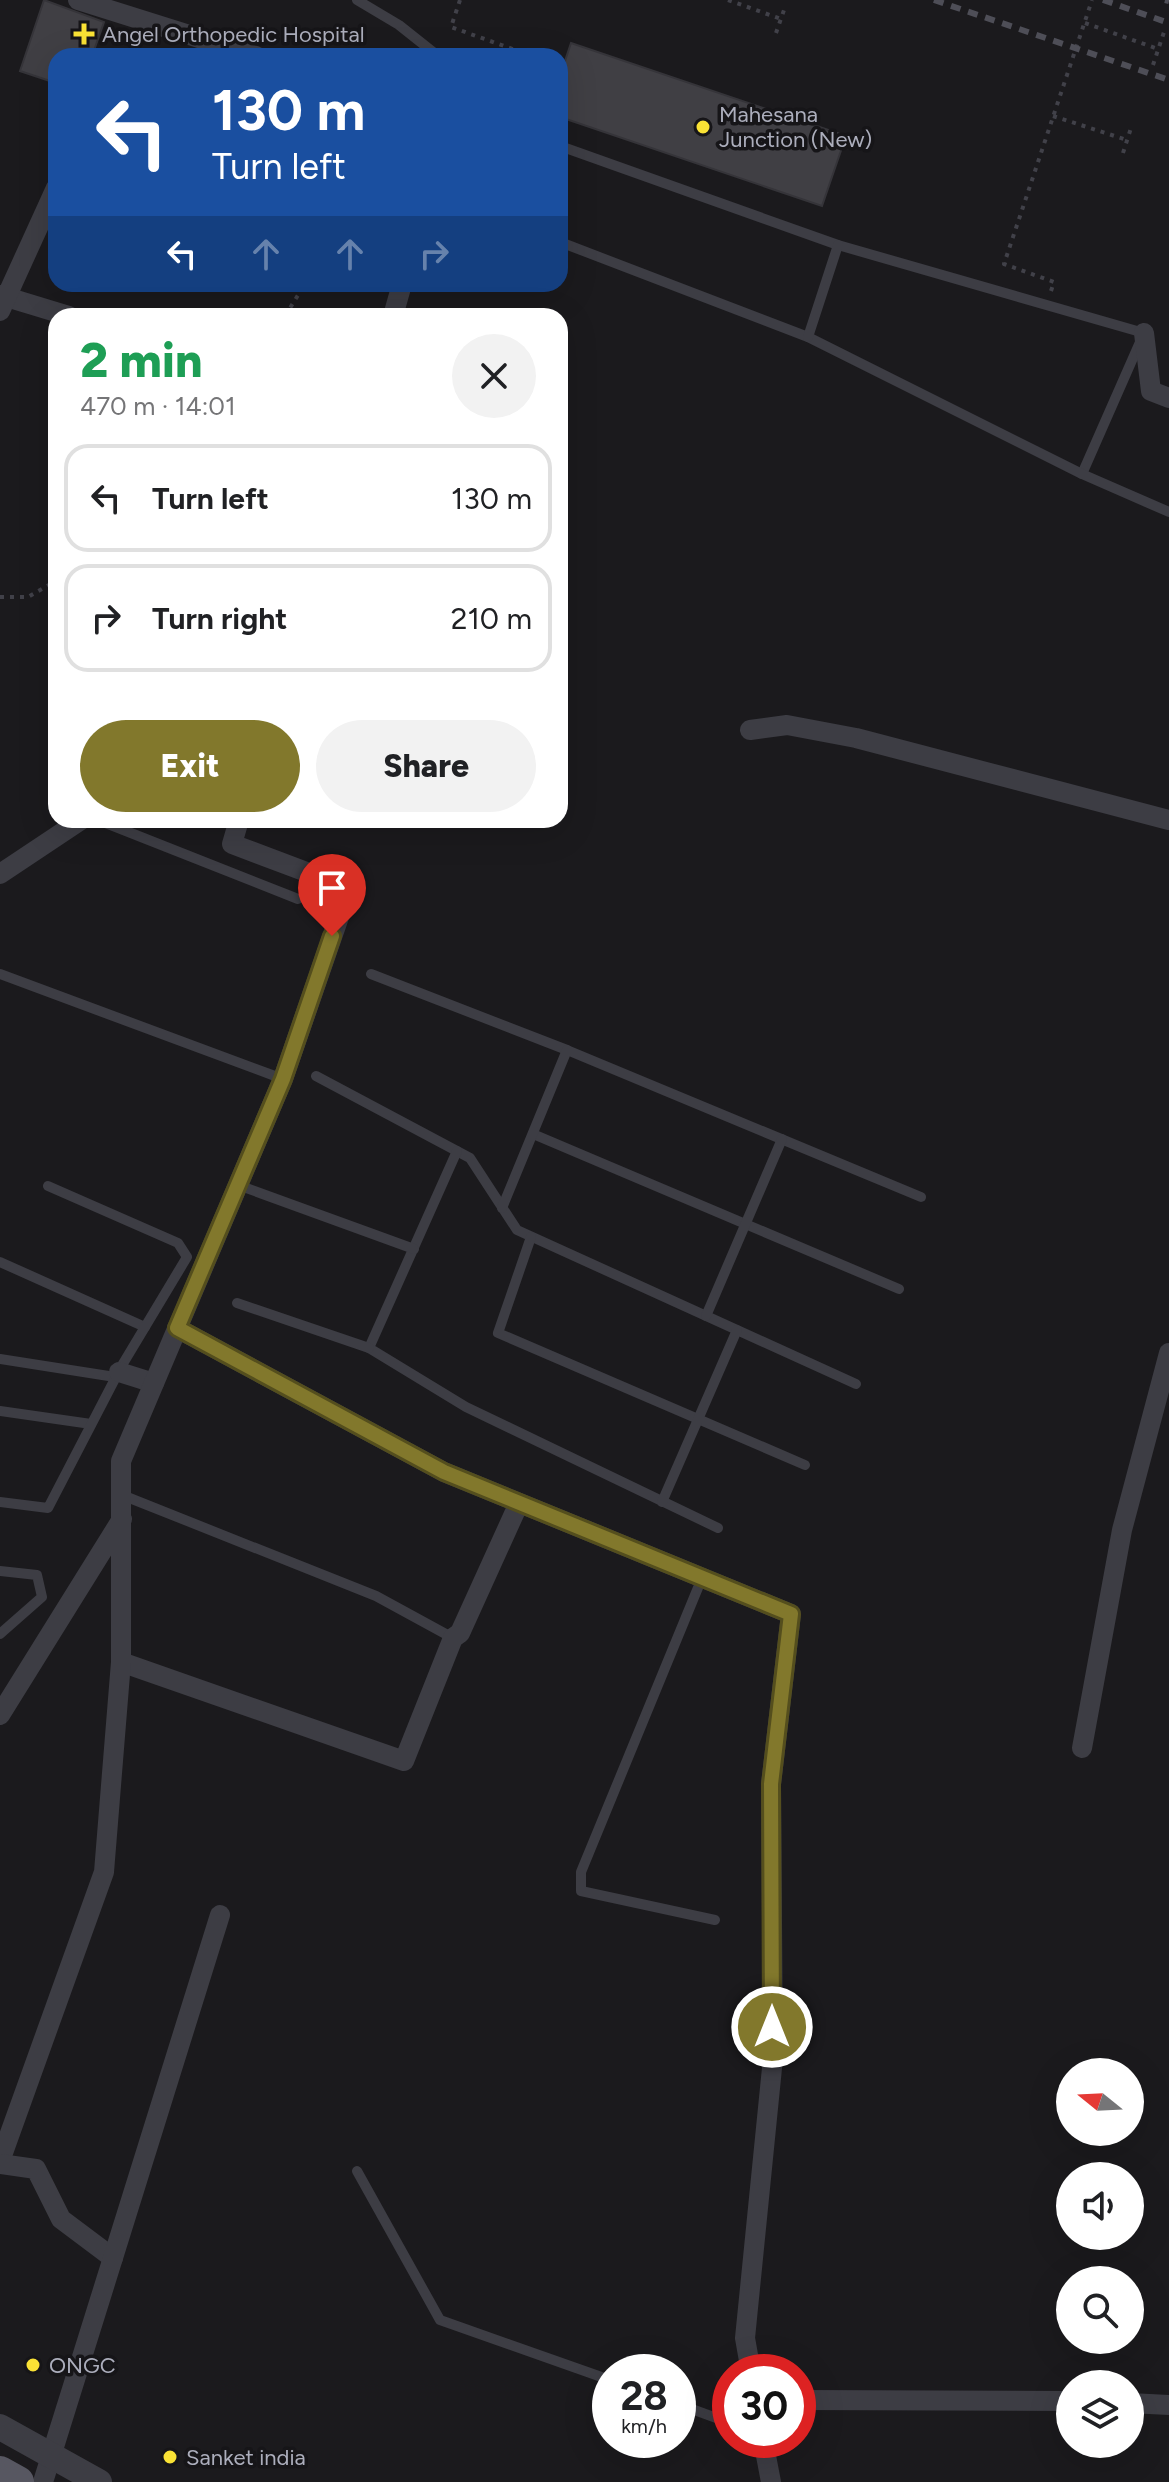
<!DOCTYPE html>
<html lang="en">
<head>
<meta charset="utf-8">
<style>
  body { margin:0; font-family:Figtree,sans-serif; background:#f2f2f2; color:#202124; height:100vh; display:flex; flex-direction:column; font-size:30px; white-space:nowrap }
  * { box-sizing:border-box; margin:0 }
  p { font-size:26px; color:#757577 }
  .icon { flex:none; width:44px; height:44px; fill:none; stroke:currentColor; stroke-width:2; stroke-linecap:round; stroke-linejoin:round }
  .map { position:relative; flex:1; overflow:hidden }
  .drawer { position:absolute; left:48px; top:308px; width:520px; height:520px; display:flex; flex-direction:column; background:#fff; border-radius:24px; box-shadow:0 8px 32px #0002 }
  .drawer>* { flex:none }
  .hud { position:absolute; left:48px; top:48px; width:520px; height:244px; border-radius:24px; box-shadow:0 8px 32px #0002; background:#1a4fa0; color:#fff; overflow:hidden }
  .needle { width:52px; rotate:288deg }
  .fabs { position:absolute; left:1056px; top:2058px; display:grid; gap:16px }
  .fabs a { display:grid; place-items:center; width:88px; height:88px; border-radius:50%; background:#fff; box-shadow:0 8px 32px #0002; font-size:40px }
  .speed { position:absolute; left:592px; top:2354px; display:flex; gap:16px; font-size:40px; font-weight:700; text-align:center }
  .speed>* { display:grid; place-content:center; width:104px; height:104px; border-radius:50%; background:#fff; box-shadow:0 8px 32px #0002; line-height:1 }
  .speed small { font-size:20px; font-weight:400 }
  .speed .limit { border:12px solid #d22; background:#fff; color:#111 }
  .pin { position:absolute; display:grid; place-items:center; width:68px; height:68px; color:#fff; margin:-82px -34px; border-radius:50% 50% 50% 0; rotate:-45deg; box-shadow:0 0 8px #0007 }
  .pin .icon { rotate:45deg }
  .me { position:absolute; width:88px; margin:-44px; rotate:0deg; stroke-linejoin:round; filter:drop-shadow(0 0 6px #0008) }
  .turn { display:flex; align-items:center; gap:28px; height:168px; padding:0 32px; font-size:36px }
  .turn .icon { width:104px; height:104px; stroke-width:2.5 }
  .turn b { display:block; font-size:56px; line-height:68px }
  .lanes { display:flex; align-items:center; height:76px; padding:0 32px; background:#0003; justify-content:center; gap:40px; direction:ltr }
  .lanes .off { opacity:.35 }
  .round { display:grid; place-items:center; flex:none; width:84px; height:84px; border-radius:42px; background:#f2f2f2 }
  .overview { display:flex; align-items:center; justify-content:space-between; height:136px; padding:0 32px }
  h1 { font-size:48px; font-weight:800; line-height:60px; color:#1e9e55 }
  .cta { display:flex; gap:16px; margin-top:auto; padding:16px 32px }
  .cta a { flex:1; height:92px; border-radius:48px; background:#82782c; color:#fff; font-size:32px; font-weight:800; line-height:92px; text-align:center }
  .cta a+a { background:#f2f2f2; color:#202124 }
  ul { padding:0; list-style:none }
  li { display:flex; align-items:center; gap:24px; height:108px; margin:0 16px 12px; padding:0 16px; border:4px solid #e0e0e0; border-radius:24px }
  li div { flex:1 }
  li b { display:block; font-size:30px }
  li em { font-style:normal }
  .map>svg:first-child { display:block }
</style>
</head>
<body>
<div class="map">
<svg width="1169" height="2482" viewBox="0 0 1169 2482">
  <rect width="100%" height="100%" fill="#1b1a1d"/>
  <g fill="#403f44" stroke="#353439" stroke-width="2">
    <path d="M44 0 104 22 92 56H56V83L20 71Z"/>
    <path d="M571 43 846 136 822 206 560 117V76Z"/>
  </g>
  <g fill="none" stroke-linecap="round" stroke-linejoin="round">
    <g stroke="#414149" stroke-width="4" stroke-dasharray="4 6" stroke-linecap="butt">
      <path d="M460 0 451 27 532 56"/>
      <path d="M728 0 781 19"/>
      <path d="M1085 23 1158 49"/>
      <path d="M776 33 784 10"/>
      <path d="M1153 65 1164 32"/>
      <path d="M1053 116 1127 140"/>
      <path d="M1123 153 1131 128"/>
      <path d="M1051 291 1054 282 1004 264 1092 0"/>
      <path d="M285 316 305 284"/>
      <path d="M0 597H28L56 581"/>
    </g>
    <g stroke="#3d3d44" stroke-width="10">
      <path d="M357 0 399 25 438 56"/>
      <path d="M560 146 838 245 1144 333 1082 474"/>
      <path d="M560 242 808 337 1082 474 1169 512"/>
      <path d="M808 337 838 245"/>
      <path d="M98 820 298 899"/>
      <path d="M0 974 283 1079"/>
      <path d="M371 974 567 1050"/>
      <path d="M316 1076 470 1158 517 1230 856 1384"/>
      <path d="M533 1134 899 1289"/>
      <path d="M457 1151 369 1348 466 1407 718 1528"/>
      <path d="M238 1185 414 1249"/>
      <path d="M502 1208 567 1050 921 1197"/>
      <path d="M531 1237 498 1333 805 1465"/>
      <path d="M0 1262 145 1327"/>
      <path d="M237 1303 369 1348"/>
      <path d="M706 1316 782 1139"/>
      <path d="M0 1359 115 1377 187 1257 178 1243 48 1186"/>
      <path d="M0 1411 91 1424"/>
      <path d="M122 1495 376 1596 453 1638"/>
      <path d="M0 1502 48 1508 117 1375"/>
      <path d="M662 1502 737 1330"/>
      <path d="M0 1571 37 1575 42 1597 0 1634"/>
      <path d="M702 1578 581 1872V1891L715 1920"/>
      <path d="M357 2171 440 2320 610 2380"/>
      <path d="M678 2404 730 2423"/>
    </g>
    <g stroke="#3d3d44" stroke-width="20">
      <path d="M78 0 256 56"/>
      <path d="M0 295 69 316"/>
      <path d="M0 311 56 188"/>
      <path d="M393 316 402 284"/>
      <path d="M1144 333 1151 391 1169 398"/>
      <path d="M750 730 787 725 856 738 1169 820"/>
      <path d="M0 874 81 820"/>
      <path d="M177 1328 444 1472 791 1614 771 1784 773 2058 745 2338 751 2372"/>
      <path d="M119 1372 154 1383"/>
      <path d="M121 1662 404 1761 453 1638 460 1633 519 1503"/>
      <path d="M0 1715 122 1519"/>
      <path d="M1082 1748 1122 1530 1169 1353"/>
      <path d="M0 2161 104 1872 121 1662V1461L283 1079 349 888 232 844 239 820"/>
      <path d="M0 2164 36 2169 61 2219 113 2258"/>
      <path d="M798 2400 1070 2401"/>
      <path d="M1130 2403 1169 2405"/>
      <path d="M763 2440 771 2482"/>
      <path d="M43 2482 220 1915"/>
    </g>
    <path stroke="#3d3d44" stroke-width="26" d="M0 2427 99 2482"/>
    <path stroke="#575761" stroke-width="32" d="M0 2472 18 2482"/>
    <g stroke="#4e4e57" stroke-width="6" stroke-dasharray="10 8" stroke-linecap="butt">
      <path d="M934 0 1169 80"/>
      <path d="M1103 0 1169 23"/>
      <path d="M1165 0 1169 1"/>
    </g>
  </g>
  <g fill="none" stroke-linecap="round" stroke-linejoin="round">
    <defs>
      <path id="route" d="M332 936 283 1079 177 1328 444 1472 791 1614 771 1784 772 2027"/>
    </defs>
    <use href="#route" stroke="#544e1d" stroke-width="20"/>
    <use href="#route" stroke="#82782c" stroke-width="14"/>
  </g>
  <g fill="#fae235" stroke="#161518" stroke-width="3">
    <path d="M80 22h8v8h8v8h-8v8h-8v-8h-8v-8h8z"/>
    <circle cx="703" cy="127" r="8"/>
    <circle cx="33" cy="2365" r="8"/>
    <circle cx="170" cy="2457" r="8"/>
  </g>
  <g text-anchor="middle" stroke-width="7" stroke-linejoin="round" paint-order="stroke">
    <g font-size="22" fill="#acaebc" stroke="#161518" text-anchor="start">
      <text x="102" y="42">Angel Orthopedic Hospital</text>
      <text x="719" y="122">Mahesana<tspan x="719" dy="25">Junction (New)</tspan></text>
      <text x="49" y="2373">ONGC</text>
      <text x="186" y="2465">Sanket india</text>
    </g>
  </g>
</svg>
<div class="fabs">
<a><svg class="needle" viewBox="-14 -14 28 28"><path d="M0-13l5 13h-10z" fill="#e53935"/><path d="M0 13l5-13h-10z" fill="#757577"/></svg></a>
<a><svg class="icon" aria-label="sound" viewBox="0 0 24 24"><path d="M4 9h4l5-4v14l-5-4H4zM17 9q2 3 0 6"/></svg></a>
<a><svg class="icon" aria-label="search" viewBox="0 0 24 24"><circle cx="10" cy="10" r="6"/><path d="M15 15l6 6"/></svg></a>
<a><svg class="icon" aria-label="layers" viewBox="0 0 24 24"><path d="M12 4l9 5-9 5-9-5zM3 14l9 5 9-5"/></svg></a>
</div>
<div class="speed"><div>28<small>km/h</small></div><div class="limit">30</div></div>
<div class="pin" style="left:332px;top:936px;background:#d93025"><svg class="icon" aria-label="arrive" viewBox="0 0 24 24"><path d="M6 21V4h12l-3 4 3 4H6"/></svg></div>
<svg class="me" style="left:772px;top:2027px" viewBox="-20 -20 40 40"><circle r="17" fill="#82782c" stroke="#fff" stroke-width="3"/><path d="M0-11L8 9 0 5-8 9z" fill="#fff"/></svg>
<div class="hud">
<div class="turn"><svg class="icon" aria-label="left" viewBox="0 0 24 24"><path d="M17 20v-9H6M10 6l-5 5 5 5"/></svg><div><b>130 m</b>Turn left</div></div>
<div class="lanes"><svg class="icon" aria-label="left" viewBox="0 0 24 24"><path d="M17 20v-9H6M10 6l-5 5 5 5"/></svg><svg class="icon off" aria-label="ahead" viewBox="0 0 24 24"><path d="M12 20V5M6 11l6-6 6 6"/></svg><svg class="icon off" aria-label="ahead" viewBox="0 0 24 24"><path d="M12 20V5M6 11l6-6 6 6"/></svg><svg class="icon off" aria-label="right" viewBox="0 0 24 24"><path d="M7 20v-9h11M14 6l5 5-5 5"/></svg></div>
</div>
<section class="drawer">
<div class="overview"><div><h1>2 min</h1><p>470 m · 14:01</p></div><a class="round"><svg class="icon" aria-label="close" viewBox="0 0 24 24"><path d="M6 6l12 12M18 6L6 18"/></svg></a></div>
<ul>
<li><svg class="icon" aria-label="left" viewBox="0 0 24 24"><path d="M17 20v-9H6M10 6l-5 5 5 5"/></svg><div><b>Turn left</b></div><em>130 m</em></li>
<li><svg class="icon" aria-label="right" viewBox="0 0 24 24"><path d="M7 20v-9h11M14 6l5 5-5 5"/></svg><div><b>Turn right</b></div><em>210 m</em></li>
</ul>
<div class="cta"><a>Exit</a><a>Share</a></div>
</section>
</div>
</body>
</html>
